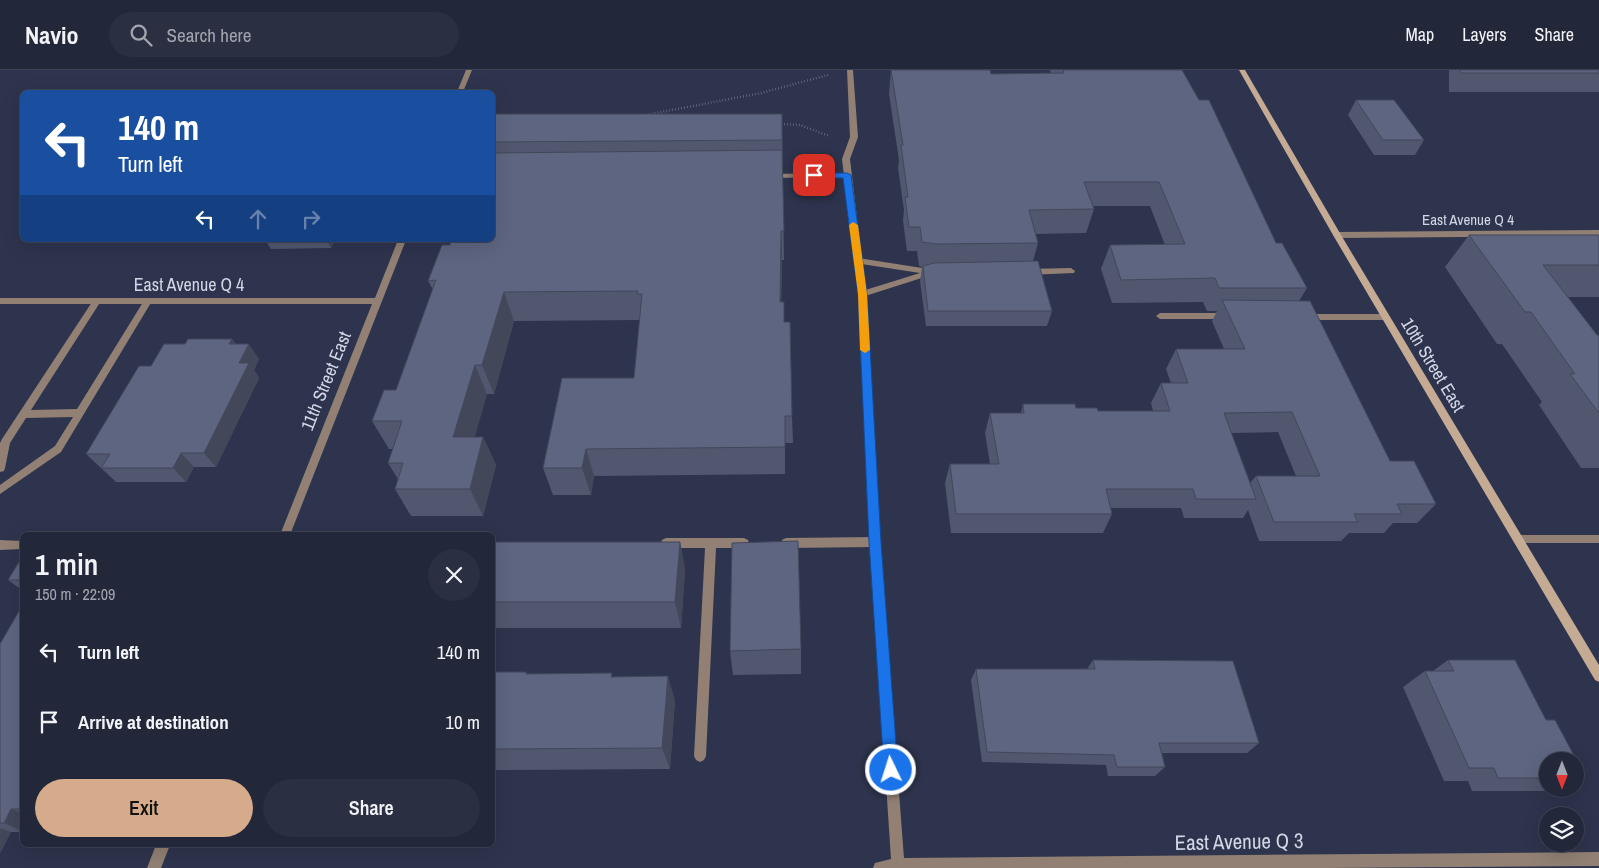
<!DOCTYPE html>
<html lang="en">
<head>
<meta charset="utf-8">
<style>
  body { margin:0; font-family:"Archivo Narrow",sans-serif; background:#2a2f42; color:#f1f3f6; height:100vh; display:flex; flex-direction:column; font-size:19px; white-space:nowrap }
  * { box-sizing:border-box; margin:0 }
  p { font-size:16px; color:#a2a5af }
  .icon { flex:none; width:28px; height:28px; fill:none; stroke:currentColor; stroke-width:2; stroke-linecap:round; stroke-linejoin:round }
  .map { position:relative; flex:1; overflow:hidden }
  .drawer { position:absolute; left:20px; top:462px; width:475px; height:315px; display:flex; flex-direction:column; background:#22273a; border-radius:8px; box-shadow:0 5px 20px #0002,0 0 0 1px #3f4454 }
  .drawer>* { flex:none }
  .hud { position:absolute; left:20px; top:20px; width:475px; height:152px; border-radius:8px; box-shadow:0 5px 20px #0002,0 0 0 1px #3f4454; background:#1a4fa0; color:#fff; overflow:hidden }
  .needle { width:32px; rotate:180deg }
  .fabs { position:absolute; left:1539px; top:682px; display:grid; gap:10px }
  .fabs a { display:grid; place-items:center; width:45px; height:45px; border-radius:50%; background:#22273a; box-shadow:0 5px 20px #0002,0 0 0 1px #3f4454; font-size:25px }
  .pin { position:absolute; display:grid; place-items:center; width:42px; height:42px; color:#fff; margin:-21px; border-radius:10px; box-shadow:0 2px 8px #0006 }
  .me { position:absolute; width:55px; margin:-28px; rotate:356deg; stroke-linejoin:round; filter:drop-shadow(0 0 4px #0008) }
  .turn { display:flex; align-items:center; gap:18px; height:105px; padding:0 15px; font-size:22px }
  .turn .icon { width:65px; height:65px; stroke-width:2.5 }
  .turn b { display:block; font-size:35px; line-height:42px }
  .lanes { display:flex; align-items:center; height:48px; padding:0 15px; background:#0003; justify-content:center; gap:25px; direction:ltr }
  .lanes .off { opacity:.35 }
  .round { display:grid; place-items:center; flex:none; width:52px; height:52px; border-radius:26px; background:#2a2f42 }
  .overview { display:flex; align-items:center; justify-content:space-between; height:85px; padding:0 15px }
  h1 { font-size:30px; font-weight:600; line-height:38px }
  .cta { display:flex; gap:10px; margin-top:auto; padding:10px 15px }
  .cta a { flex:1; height:58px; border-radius:30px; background:#d6ab8b; color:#111; font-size:20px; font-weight:600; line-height:58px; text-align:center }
  .cta a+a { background:#2a2f42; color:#f1f3f6 }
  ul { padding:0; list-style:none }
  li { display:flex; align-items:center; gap:15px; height:70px; padding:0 15px }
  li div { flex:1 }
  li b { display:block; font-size:19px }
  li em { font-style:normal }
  header { display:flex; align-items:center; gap:30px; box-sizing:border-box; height:70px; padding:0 25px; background:#22273a; border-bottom:1px solid #3f4454 }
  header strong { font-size:24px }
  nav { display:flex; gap:28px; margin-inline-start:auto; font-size:18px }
  .search { width:350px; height:45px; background:#2a2f42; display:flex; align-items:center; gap:12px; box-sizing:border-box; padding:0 18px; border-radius:28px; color:#a2a5af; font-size:19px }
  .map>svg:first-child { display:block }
</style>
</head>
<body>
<header>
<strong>Navio</strong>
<div class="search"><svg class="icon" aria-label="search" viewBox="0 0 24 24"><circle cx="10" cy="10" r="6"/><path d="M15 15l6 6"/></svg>Search here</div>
<nav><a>Map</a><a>Layers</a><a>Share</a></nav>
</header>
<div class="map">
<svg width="1599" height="798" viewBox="0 0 1599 798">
  <rect width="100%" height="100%" fill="#2e344d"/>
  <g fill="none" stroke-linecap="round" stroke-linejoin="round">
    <g stroke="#868ca0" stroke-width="2.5" stroke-dasharray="0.5 2.5" stroke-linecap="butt">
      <path d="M646 45 761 23 828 5"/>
      <path d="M778 54 800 55 829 66"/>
    </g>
    <g fill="#918073" fill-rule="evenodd">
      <path d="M847 103H850V107L768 108 764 106 768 104Z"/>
      <path d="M858 188 935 200 939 203 938 205H931L862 227 858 224 859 222 920 203 855 193 854 191Z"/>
      <path d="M1071 198 1075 201 1074 203 1027 205 1023 202 1027 199Z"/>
      <path d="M97 228 101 231 31 340 77 339 145 229 148 228 152 231 61 382 0 424V415L55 376 73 347 26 348 10 373 5 398 4 401 0 402V373L2 369 94 229Z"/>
      <path d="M1160 243H1227L1231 246 1227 249H1160L1156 246Z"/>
      <path d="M1304 244H1386L1390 247 1386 250H1304L1300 247Z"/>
      <path d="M1518 465H1599V473H1518L1514 472 1513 469 1514 466Z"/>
      <path d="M875 467 879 469 880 472 879 475 875 477 786 478 782 476 781 473 782 470 786 468Z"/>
      <path d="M666 468H744L748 470 749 473 748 476 744 478H716L706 686 704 690 700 692 696 690 694 686 705 478H666L662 476 661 473 662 470Z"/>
      <path d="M0 470 22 471V479L0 480Z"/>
    </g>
    <g fill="#918073" fill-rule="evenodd">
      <path d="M466 0H472L463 22H457Z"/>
      <path d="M847 0H853L858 67 850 89 866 224 880 472 904 788 1599 782V796L1327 798H873L875 793 891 789 870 472 858 224 842 89 850 67Z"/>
      <path d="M1599 160V166L1337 168 1333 165 1337 162Z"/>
      <path d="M398 170H406L290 465H280L372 234H0V228H375Z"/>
      <path d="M156 775H170L161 798H147Z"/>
    </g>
    <path fill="#c5aa94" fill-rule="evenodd" d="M1239 0H1245L1341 165 1599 595V612L1595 610 1333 165Z"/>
  </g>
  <g fill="#51576e" fill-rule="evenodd">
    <path d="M891 0 991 4 1051 3 1050 0H1182L1276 173 1307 218 1299 231 1390 391 1436 434 1417 453H1393L1384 463H1349L1341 471H1259L1248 440 1243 448H1184L1181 438H1111L1112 444 1103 463H951L945 413 950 394H990L985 363 990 343H1021L1023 334 1076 338 1098 341H1153L1151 333 1161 313H1171L1166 299 1176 279H1224L1212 251 1217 241H1207L1203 232 1112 233 1101 199 1110 175H1165L1150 136H1093L1094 139 1086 163 1035 164 1038 173 1033 191 1052 241 1047 256H926L920 211 922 197 919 196 917 181H907L903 151 904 140 898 98 899 90 889 24ZM1278 362 1296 406H1256L1250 413 1231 363Z"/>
    <rect x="1449" y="0" width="150" height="22"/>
    <path d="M1356 30 1424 70 1415 85H1374L1348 45Z"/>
    <path d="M782 44 784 190H782L781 232 784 252 792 346 793 373H785V404L594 406 591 425H553L543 398 634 308 640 250 514 251 494 324H487L474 367H483L496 395 483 446H411L395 419 398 409 388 393 393 379H389L372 351 396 320 433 220 428 211 450 175 492 170V47Z"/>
    <path d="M1469 165H1599V227H1568L1597 265H1599V398H1581L1539 335 1542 332 1502 274H1497L1445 197Z"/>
    <path d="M265 170H335L331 178 271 179Z"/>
    <path d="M232 269 236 274 259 289 254 300 259 308 216 397H194L186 412H116L86 384 151 296 185 274Z"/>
    <path d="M492 472H680L685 500 681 558H492Z"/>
    <path d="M22 487V520L8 510Z"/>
    <path d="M22 536V762H11L0 783V574Z"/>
    <path d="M801 579V604L733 605 730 581Z"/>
    <path d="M1093 590 1259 673 1247 683H1162L1165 697 1155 706H1108L1106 695 982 692 971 610 976 599H1087Z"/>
    <path d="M1448 590 1546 650 1584 704 1579 706 1580 708 1575 710V691H1548V719H1556L1551 721H1472L1468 711H1444L1403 617 1425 601H1433Z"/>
    <path d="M492 602H526L528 604 614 607 675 630 670 699 492 700Z"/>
  </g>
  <g fill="#42475a">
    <path d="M781 161 782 190 781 261 780 232Z"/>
    <path d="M326 170H335L331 178Z"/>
    <path d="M504 222 514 251 494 324 482 295Z"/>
    <path d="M232 269 242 284 229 274Z"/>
    <path d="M249 274 259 289 254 300 259 308 216 397 204 383 239 293Z"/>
    <path d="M475 295 487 324 467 395 453 367Z"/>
    <path d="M483 367 496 395 483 446 470 419Z"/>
    <path d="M586 379 594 406 591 425 582 398Z"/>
    <path d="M181 383 194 397 186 412 173 398Z"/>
    <path d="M680 472 685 500 681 558 675 532Z"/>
    <path d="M668 606 675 630 670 699 662 678Z"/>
    <path d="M11 739 22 743V761L4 753Z"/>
    <path d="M0 758 11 762 0 783Z"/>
  </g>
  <g fill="#5e6580" stroke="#42475a">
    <path d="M891 0H990L991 4 1064 3 1063 0H1182L1199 30H1209L1276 173H1282L1307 218H1219L1215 208 1121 210 1110 175 1185 174 1159 112H1084L1094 139 1029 140 1038 173 935 174 922 172 920 157H909L905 127H908L901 75H903Z"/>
    <path d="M1460 0H1599V3H1461Z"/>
    <path d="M1356 30H1394L1424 70H1383Z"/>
    <path d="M494 44H782V70L492 72V47Z"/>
    <path d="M782 80 784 161H781L780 232H784V252H790L792 346H785V377L586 379 582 398H543L562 308H634L642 224H637L638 221 504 222 482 295H475L453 367H483L470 419H395L403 393H388L402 351H372L384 320H396L436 210 428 211 442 175H450L451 170H492V83Z"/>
    <path d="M1469 165H1599V195H1543L1597 265H1599V343L1570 304H1575L1531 242H1525Z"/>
    <path d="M1038 191 1052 241H928L923 196 934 193Z"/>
    <path d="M1222 230 1310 231 1390 391H1414L1436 434H1397L1402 444H1354L1358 452H1274L1256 406H1320L1292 342 1224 343 1256 429H1196L1193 419H1106L1112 444H956L950 394H999L990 343H1024L1023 334H1075L1076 338H1097L1098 341H1170L1161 313H1188L1176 279H1245Z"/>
    <path d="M188 269H232L229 274H249L239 293H249L204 383H181L173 398H101L110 384H86L139 296H151L164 274H185Z"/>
    <path d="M798 471 801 579 730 581 732 473Z"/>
    <path d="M492 472H680L675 532H492Z"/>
    <path d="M22 487V510H8Z"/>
    <path d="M22 536V739H11L4 753H0V574Z"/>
    <path d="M1093 590 1233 591 1259 673H1159L1165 697H1117L1114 685 987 682 976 599H1095Z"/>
    <path d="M1448 590H1515L1546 650H1555L1584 704H1578L1580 708H1575V691H1548V708H1498L1494 698H1469L1425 601H1454Z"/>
    <path d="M492 602H526V604L612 603 611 607 668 606 662 678 492 679Z"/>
  </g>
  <path fill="#1a73e8" stroke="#114b97" d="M847 103 851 105 867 224 881 472 898 700 896 705 891 707 886 705 884 700 869 472 858 224 843 108H814L810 105 814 103Z"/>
  <path fill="#f59e0b" d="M853 152 858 155 867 224 870 280 865 283 860 280 858 224 849 155Z"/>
  <g text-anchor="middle" stroke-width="5" stroke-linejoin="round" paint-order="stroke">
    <g font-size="15" fill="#d2d7e6" stroke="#2e344d">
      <text x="1468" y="155">East Avenue Q 4</text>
    </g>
    <g font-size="18" fill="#d2d7e6" stroke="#2e344d">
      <text x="189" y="221">East Avenue Q 4</text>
      <text transform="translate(1433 295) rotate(59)" y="6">10th Street East</text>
      <text transform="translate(326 311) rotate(-68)" y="6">11th Street East</text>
    </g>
    <g font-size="21" fill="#d2d7e6" stroke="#2e344d">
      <text transform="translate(1239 772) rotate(-1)" y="7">East Avenue Q 3</text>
    </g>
  </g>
</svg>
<div class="fabs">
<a><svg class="needle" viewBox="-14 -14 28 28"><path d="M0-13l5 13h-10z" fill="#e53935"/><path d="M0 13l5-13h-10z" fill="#a2a5af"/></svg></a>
<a><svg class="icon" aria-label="layers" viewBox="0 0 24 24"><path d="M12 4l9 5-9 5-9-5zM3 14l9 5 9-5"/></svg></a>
</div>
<div class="pin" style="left:814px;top:105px;background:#d93025"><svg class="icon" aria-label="arrive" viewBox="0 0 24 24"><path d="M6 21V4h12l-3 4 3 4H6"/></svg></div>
<svg class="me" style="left:891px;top:700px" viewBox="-20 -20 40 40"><circle r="17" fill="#1a73e8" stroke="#fff" stroke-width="3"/><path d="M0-11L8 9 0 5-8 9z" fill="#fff"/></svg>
<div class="hud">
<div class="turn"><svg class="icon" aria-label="left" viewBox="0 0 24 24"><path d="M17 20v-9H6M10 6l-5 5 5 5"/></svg><div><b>140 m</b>Turn left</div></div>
<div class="lanes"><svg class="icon" aria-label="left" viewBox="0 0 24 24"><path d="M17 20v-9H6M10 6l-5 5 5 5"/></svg><svg class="icon off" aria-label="ahead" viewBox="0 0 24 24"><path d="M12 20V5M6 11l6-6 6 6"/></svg><svg class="icon off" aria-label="right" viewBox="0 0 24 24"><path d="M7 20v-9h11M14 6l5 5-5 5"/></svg></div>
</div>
<section class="drawer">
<div class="overview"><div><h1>1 min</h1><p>150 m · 22:09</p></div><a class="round"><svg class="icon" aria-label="close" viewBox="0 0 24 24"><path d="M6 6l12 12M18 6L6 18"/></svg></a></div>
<ul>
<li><svg class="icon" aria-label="left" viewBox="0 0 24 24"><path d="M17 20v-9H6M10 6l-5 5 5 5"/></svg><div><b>Turn left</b></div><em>140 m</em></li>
<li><svg class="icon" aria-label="arrive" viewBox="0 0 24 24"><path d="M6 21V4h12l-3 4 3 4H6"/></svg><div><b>Arrive at destination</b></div><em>10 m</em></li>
</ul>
<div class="cta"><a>Exit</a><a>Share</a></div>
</section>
</div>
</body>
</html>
